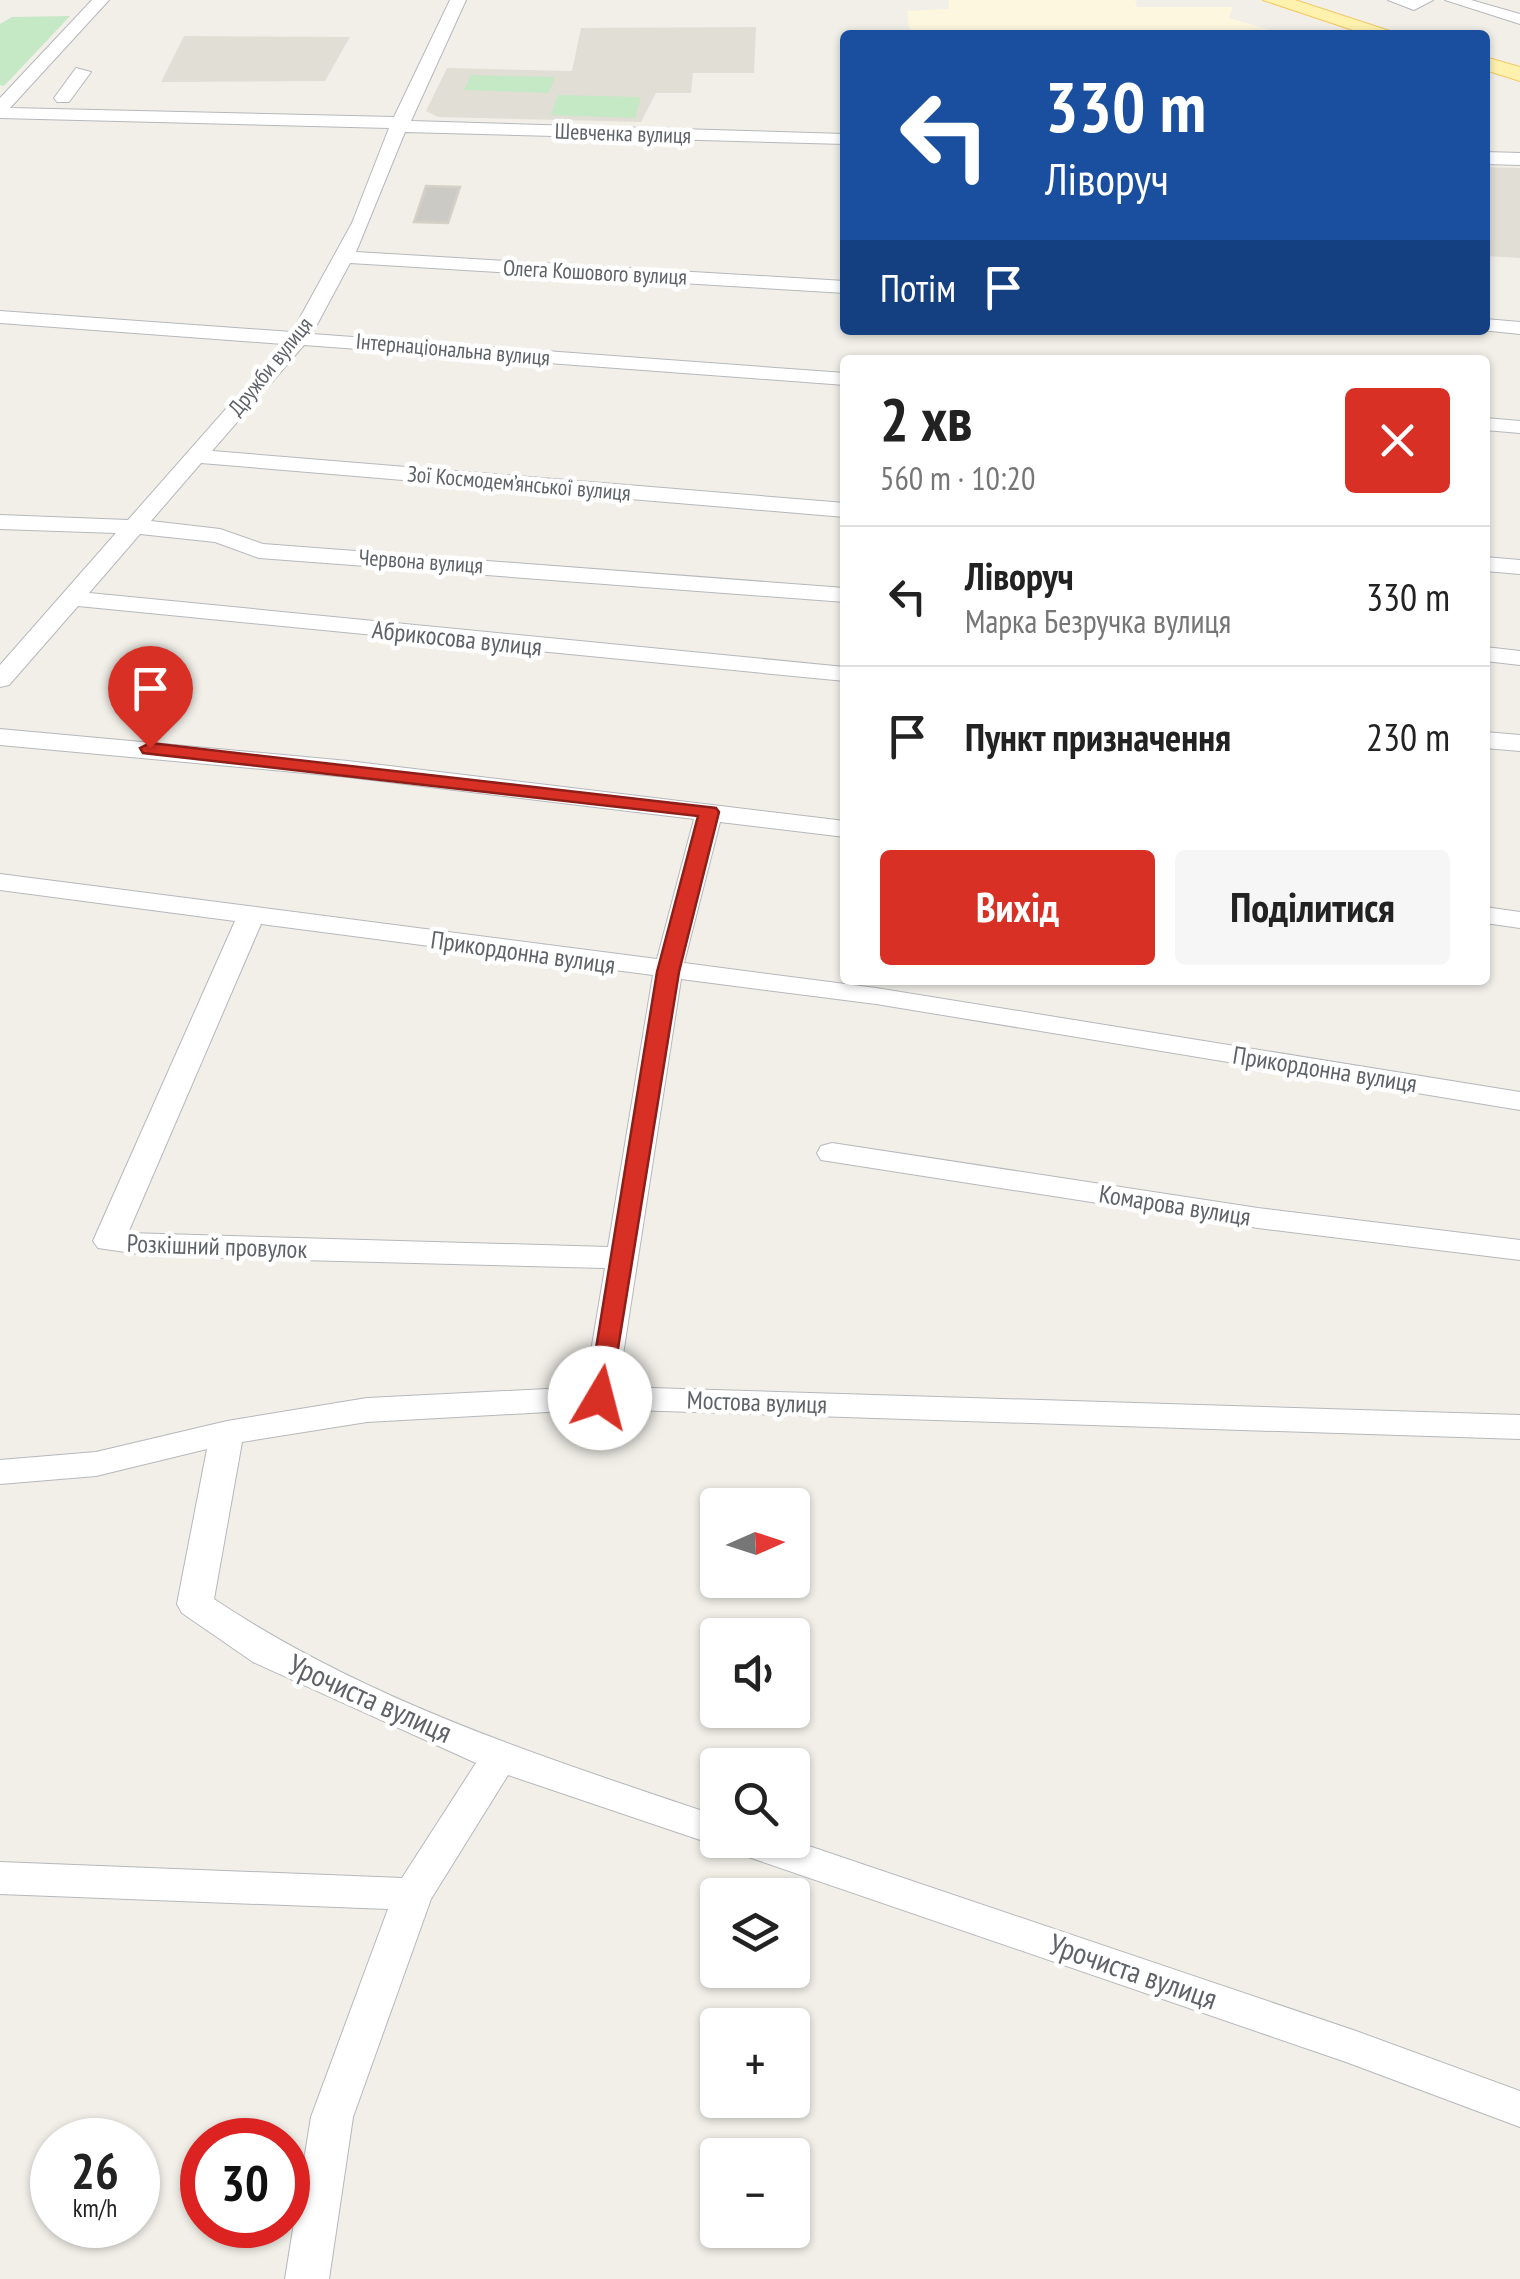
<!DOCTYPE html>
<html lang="uk">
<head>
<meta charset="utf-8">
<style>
  body { margin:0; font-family:"PT Sans Narrow",sans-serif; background:#f6f6f6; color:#222; height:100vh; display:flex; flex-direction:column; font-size:38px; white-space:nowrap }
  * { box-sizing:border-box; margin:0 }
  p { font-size:32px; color:#767676 }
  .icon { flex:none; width:55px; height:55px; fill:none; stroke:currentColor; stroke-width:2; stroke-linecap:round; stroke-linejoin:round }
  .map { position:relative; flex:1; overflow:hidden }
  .panel { position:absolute; left:840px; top:355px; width:650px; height:630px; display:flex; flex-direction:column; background:#fff; border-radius:10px; box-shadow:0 2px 8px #0004 }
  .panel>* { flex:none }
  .banner { position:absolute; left:840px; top:30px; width:650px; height:305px; border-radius:10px; box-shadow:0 2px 8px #0004; background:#1a4fa0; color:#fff; overflow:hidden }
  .needle { width:65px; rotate:87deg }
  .tools { position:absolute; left:700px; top:1488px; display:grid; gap:20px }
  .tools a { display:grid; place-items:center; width:110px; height:110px; border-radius:10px; background:#fff; box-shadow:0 2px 8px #0004; font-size:50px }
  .speed { position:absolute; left:30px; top:2118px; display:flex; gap:20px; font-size:50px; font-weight:700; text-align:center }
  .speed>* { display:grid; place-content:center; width:130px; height:130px; border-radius:50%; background:#fff; box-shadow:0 2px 8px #0004; line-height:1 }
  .speed small { font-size:25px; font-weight:400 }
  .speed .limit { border:15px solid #d22; background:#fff; color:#111 }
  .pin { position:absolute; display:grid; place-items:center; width:85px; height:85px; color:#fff; margin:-102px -42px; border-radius:50% 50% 50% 0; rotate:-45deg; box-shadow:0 0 10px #0007 }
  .pin .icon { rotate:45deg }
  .me { position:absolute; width:110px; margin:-55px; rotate:8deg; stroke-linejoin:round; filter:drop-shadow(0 0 8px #0008) }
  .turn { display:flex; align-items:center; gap:35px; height:210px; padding:0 40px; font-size:45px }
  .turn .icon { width:130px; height:130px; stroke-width:2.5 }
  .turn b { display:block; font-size:70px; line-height:85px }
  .then { display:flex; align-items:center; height:95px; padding:0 40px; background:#0003; gap:20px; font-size:38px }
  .round { display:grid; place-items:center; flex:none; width:105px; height:105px; border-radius:10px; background:#f6f6f6 }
  .summary { display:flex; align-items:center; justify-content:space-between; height:170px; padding:0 40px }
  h1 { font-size:60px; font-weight:600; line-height:75px }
  .button { display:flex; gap:20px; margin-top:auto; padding:20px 40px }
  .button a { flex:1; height:115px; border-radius:10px; background:#d93025; color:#fff; font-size:40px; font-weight:600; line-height:115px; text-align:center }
  .button a+a { background:#f6f6f6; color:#222 }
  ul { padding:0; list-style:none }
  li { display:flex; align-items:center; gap:30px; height:140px; padding:0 40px; border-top:2px solid #e0e0e0 }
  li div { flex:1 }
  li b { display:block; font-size:38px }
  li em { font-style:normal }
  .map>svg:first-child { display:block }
</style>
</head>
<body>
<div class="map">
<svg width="1520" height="2279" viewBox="0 0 1520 2279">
  <rect width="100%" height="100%" fill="#f1efe8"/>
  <path fill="#fef7e0" d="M949 0H1135L1137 7H1233L1229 18 1287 35H910L907 11 949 9Z"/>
  <g fill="#e1ded6">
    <path d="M756 27 754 73H693L691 93H656L641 122 438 117 426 111 447 68 572 71 581 28Z"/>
    <path d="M184 36 350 37 325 81 161 82Z"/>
    <path d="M1485 167 1520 168V258L1485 256Z"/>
  </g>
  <g fill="#c5e8c5">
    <path d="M70 16 4 86 0 85V24L12 17Z"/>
    <path d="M471 75 555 77 549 93 464 90Z"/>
    <path d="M558 95 641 97 635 118 551 115Z"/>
  </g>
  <path fill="#cccac5" stroke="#d6d1c6" stroke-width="2.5" d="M426 186 460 187 448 223 414 222Z"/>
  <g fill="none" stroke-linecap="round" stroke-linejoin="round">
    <defs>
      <g id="minor">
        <path d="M92 0H109L10 108 394 117 450 0H466L411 121 845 134V144L405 132 356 252 845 281V293L350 263 312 334 845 373V385L304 345 212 451 845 503V517L201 463 151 521 220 529 263 544 845 588V602L259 558 215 542 140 534 89 593 845 667V681L78 606 9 685 0 687V665L116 533 0 529V515L128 520 283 344 0 323V311L292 332 352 223 389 128 0 118V98Z"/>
        <path d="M1388 0H1433L1414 10Z"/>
        <path d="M1445 0H1471L1520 14V24Z"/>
        <path d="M76 68 91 72 69 102H57L54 98Z"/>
        <path d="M1485 152 1520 153V165L1485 164Z"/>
        <path d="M1485 319 1520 322V334L1481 330H1485Z"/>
        <path d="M1485 418 1520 421V433L1485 430Z"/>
        <path d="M1485 557 1520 560V574L1485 571Z"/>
        <path d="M1485 647 1520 651V665L1485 661Z"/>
        <path d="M0 729 348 761 845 821V837L720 822 684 963 876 988 1520 1092V1110L876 1004 681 979 618 1387 1520 1415V1439L600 1409 367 1422 242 1442 214 1599C366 1701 545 1758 718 1816V1840H791L1356 2031 1520 2091V2127L1346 2062 731 1851 727 1843 718 1846 508 1775 431 1899 353 2117 329 2279H285L311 2117 388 1909 0 1894V1862L402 1878 476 1763 253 1662 182 1613 177 1604 207 1449 96 1476 0 1484V1460L96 1452 227 1421 367 1398 585 1387 605 1268 153 1256 98 1248 93 1241 235 921 0 890V874L657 959 694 819 348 777 0 745ZM261 924 653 975 608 1247 128 1233Z"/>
        <path d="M1485 732 1520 735V751L1485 748Z"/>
        <path d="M1485 907 1520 912V928L1485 923Z"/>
        <path d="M832 1143 1258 1208 1520 1240V1260L1258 1228 821 1160 817 1153 821 1146Z"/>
      </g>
      <g id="major">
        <path d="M1263 0H1295L1402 35H1368Z"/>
        <path d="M1485 57 1520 67V81L1485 70Z"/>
      </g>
    </defs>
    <use href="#minor" stroke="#b5b8bc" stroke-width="2"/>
    <use href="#major" stroke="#f2c960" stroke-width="2"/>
    <use href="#minor" fill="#fff" fill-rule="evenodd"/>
    <use href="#major" fill="#fff2af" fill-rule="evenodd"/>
  </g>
  <path fill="#d93025" stroke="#8d1f18" stroke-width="2.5" d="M150 743 716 808 719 812 679 972 609 1404H592L588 1398 657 972 698 816 143 753 140 748Z"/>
  <g text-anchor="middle" stroke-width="9" stroke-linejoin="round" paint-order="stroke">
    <g font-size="22" fill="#5f6368" stroke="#fff">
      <text transform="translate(623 133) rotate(2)" y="8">Шевченка вулиця</text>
      <text transform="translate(595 272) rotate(3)" y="8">Олега Кошового вулиця</text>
      <text transform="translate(453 349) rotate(5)" y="8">Інтернаціональна вулиця</text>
      <text transform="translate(270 366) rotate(-51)" y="8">Дружби вулиця</text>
      <text transform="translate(519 483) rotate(5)" y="8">Зої Космодем’янської вулиця</text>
      <text transform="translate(421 561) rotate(4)" y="8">Червона вулиця</text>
    </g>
    <g font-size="25" fill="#5f6368" stroke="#fff">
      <text transform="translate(457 638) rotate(6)" y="9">Абрикосова вулиця</text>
      <text transform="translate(523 952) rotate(8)" y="9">Прикордонна вулиця</text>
      <text transform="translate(1325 1069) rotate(9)" y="9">Прикордонна вулиця</text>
      <text transform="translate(1175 1205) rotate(9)" y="9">Комарова вулиця</text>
      <text transform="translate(217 1246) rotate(2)" y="9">Розкішний провулок</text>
      <text transform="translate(757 1402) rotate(2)" y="9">Мостова вулиця</text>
    </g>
    <g font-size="30" fill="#5f6368" stroke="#fff">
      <text transform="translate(370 1699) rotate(24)" y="10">Урочиста вулиця</text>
      <text transform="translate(1133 1972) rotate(19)" y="10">Урочиста вулиця</text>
    </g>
  </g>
</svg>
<div class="tools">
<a><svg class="needle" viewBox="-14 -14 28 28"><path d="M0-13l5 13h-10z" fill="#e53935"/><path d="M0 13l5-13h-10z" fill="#767676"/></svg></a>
<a><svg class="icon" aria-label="sound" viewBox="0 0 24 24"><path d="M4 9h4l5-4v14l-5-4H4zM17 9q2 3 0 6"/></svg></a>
<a><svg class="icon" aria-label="search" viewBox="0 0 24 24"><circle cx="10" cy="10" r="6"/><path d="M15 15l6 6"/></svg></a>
<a><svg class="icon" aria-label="layers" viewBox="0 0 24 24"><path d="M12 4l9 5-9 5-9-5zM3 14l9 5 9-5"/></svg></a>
<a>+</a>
<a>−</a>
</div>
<div class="speed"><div>26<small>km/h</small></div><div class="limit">30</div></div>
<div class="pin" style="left:150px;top:748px;background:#d93025"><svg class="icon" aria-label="arrive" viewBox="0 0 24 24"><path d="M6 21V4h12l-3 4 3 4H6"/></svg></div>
<svg class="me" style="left:600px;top:1398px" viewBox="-20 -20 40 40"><circle r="19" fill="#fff"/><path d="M0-13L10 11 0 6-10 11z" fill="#d93025"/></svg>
<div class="banner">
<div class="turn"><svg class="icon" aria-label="left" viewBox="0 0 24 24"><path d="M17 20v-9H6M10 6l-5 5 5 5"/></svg><div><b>330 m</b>Ліворуч</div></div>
<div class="then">Потім<svg class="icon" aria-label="arrive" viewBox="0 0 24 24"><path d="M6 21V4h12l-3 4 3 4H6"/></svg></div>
</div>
<section class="panel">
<div class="summary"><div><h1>2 хв</h1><p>560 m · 10:20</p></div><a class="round" style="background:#d93025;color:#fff"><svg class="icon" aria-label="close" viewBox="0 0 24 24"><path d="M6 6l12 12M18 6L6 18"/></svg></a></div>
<ul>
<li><svg class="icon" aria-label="left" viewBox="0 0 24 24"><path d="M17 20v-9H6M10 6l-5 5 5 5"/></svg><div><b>Ліворуч</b><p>Марка Безручка вулиця</p></div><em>330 m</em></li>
<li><svg class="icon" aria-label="arrive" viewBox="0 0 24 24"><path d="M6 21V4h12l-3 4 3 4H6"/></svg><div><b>Пункт призначення</b></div><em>230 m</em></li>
</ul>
<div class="button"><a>Вихід</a><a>Поділитися</a></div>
</section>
</div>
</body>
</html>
